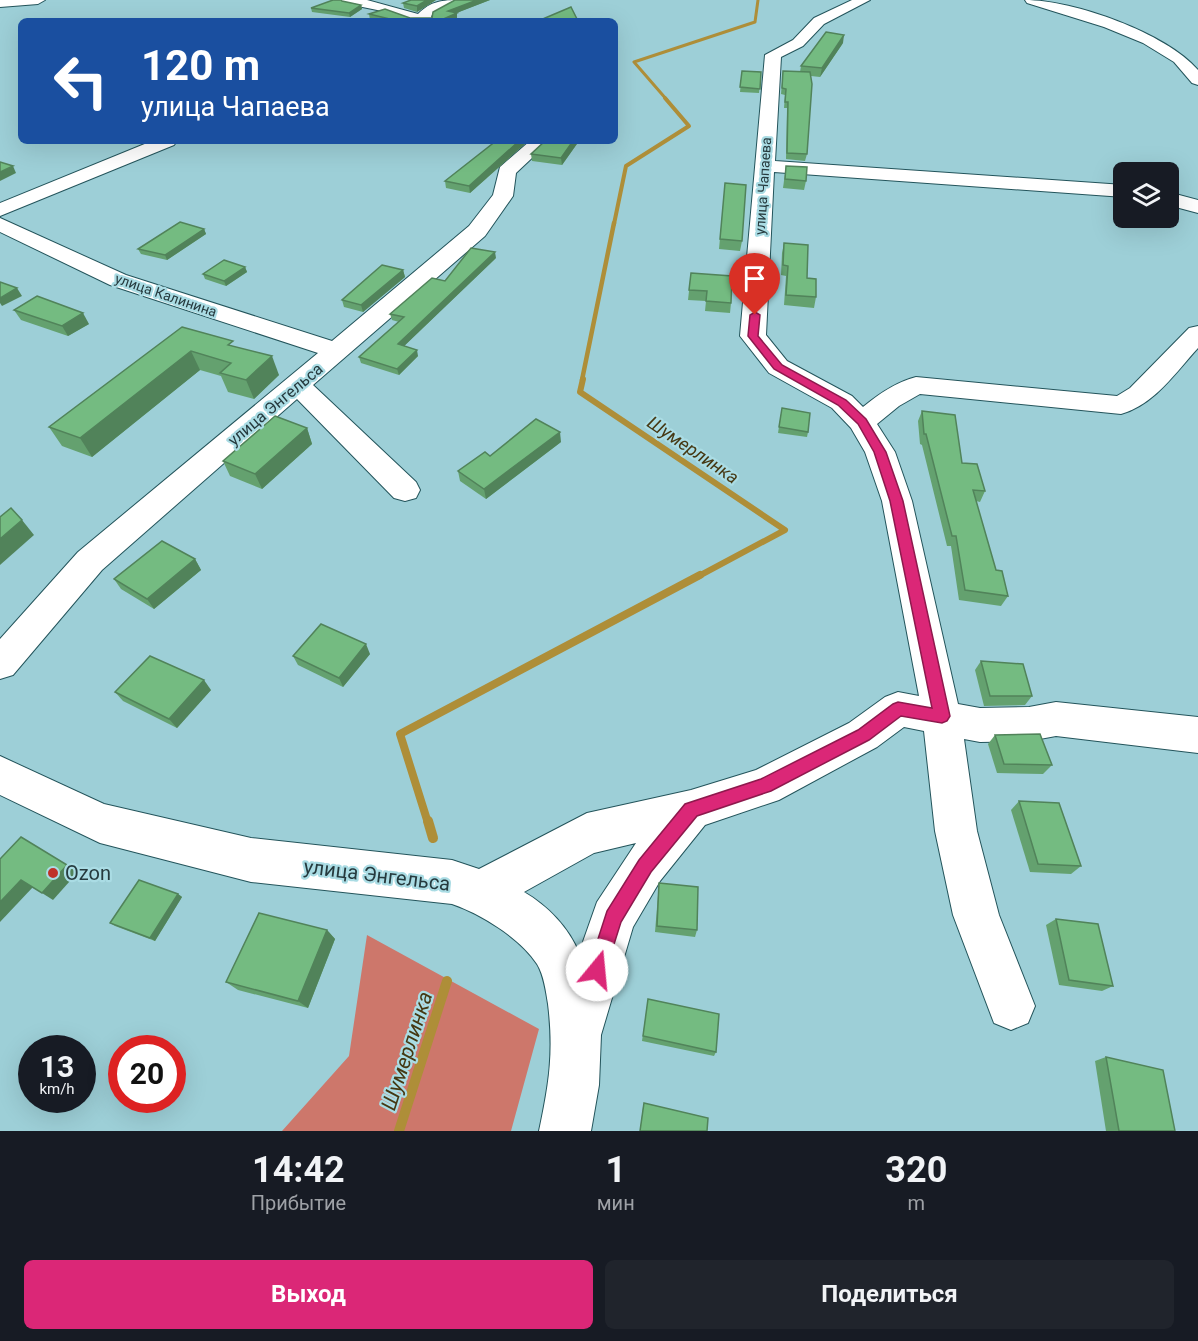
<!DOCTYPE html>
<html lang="ru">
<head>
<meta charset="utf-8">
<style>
  body { margin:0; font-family:Roboto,sans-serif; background:#20242c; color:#f1f3f6; height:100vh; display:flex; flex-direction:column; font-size:22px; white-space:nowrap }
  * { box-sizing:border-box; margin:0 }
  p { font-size:20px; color:#9ea1a6 }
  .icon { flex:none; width:33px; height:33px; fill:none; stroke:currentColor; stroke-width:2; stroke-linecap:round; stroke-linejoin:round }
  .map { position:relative; height:1131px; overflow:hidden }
  .details { display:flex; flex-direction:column; background:#171b24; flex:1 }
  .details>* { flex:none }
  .guide { position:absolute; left:18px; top:18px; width:600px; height:126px; border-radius:9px; box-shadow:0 6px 24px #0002; background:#1a4fa0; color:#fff; overflow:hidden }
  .buttons { position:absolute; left:1113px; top:162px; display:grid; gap:12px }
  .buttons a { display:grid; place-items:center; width:66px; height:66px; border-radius:9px; background:#171b24; box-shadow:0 6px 24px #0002; font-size:30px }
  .speed { position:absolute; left:18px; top:1035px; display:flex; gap:12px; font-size:30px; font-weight:700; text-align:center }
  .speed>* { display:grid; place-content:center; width:78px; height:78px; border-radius:50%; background:#171b24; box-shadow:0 6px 24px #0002; line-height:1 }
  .speed small { font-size:15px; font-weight:400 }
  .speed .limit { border:9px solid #d22; background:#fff; color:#111 }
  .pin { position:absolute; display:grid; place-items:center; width:51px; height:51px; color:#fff; margin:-62px -26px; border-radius:50% 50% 50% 0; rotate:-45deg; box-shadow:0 0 6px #0007 }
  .pin .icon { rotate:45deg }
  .me { position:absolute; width:66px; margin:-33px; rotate:17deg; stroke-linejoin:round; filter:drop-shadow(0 0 4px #0008) }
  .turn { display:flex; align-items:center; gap:21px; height:126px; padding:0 24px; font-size:27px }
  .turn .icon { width:78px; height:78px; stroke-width:2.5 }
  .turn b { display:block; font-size:42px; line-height:51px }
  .eta { display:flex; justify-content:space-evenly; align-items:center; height:102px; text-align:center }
  .eta b { font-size:36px; font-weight:700; line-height:42px }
  .button { display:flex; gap:12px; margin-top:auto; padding:12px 24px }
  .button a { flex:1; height:69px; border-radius:9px; background:#db2777; color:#fff; font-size:24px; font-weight:700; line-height:69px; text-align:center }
  .button a+a { background:#20242c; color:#f1f3f6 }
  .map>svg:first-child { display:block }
</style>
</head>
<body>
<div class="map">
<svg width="1198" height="1131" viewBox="0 0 1198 1131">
  <rect width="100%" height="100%" fill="#9dcfd7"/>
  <path fill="#cd776b" d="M367 935 539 1029 511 1131H282L349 1056Z"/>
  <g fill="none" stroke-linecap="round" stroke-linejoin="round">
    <path stroke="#ae8e38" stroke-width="3" d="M667 100 634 62 755 22 758 0"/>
    <path stroke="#ae8e38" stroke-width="4" d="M614 224 626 166 689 126 665 98"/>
    <path stroke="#ae8e38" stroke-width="4.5" d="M582 380 614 223"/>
    <path stroke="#ae8e38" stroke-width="6" d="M583 379 580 392 785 530 697 577"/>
    <path stroke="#ae8e38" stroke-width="8" d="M428 823 400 734 700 575"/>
    <g stroke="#ae8e38" stroke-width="10">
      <path d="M428 821 433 838"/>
      <path d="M399 1131 447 981"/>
    </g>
    <defs>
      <g id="minor">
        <path d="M0 0H45L38 4 0 7Z"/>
        <path d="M341 0H367L418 14C431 1 442 0 460 0L440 9 431 16 433 21H412L387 12 343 3Z"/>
        <path d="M852 0H870L824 24 803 46 781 57 775 161 1124 185V197L774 172 766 335 787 361 852 396 863 407C879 394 896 382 916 377L1117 396 1130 388 1189 328 1198 326V348C1176 372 1154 405 1121 414L920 394 899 406 877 424 895 452 912 501 958 704 980 708 1029 707 1056 702 1198 717V753L1056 736 1029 741 980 742 964 739 977 831 999 915 1035 1006 1028 1023 1011 1030 994 1023 953 915 935 831 924 731 904 727 877 747 779 800 705 825 660 881 633 927 601 1035 599 1085 591 1131H539C549 1084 554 1053 548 1004 546 992 544 975 537 964 520 938 481 914 452 904L251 882 100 843 0 795V756L104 804 251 838 452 860 479 869 587 813 691 790 756 770 849 723 885 697 898 692 919 696 882 501 865 452 851 428 832 408 769 373 740 336 765 55 793 40 814 18ZM636 843 597 902 579 953C569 928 548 906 524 892L594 853Z"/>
        <path d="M1025 0C1074 0 1166 33 1198 70V85L1192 83 1174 62 1143 43 1104 27 1027 3Z"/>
        <path d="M152 141H177L174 145 0 216V203Z"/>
        <path d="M530 141H550L516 173 513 196 485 236 313 385 416 482 420 490 416 498 405 501 394 498 297 399 102 570 13 675 0 679V639L78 552 318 353 110 285 0 232V218L126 275 332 341 469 226 493 195 500 167Z"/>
        <path d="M1168 192 1198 200V213L1168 205Z"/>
      </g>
    </defs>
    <use href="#minor" stroke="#23545b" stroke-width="2"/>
    <use href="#minor" fill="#fff" fill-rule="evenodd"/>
  </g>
  <g fill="#64a16f">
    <path d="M436 0 417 12 404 8 403 3Z"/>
    <path d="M455 0H490L456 13 457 18 451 21H376L370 20 369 14 410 18H432Z"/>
    <path d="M342 1 361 5 362 9 350 17 312 12 311 8Z"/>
    <path d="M843 43 820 77 811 76 807 154 805 161 786 159 787 108H784L785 95 781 94 783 71 800 72 801 66Z"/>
    <path d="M742 71 761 72 759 93 740 92Z"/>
    <path d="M496 141H528L470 193 446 188 445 181Z"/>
    <path d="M545 141H579L562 165 532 161 531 154Z"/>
    <path d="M786 166 806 181 804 190 783 188Z"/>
    <path d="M725 183 742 241 740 251 719 249Z"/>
    <path d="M204 229 206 234 167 260 141 254 138 249Z"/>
    <path d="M784 243 807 278 816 297 814 308 784 305 786 276 781 275 782 253Z"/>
    <path d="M496 258 404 346 418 356 399 375 361 363 359 357 399 322 392 320 390 314 445 281Z"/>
    <path d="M245 267 247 272 226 286 205 279 203 274Z"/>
    <path d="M403 270 405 277 363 312 344 307 342 300Z"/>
    <path d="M691 273 731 303 730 313 705 311 706 301 688 300Z"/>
    <path d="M14 310 89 324 68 336 21 320Z"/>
    <path d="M182 327 235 347 279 375 254 399 228 392 221 376 200 370 92 457 62 446 49 427Z"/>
    <path d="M922 411 962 463 985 491 980 502 976 501 996 570 1008 596 1001 606 959 600 951 546H947L922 445 920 444 918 421Z"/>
    <path d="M781 414 808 432 807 437 778 433Z"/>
    <path d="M307 428 312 444 262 489 230 476 223 461Z"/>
    <path d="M561 442 486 499 460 481 458 471 490 456Z"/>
    <path d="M195 559 201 570 154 609 121 589 114 579Z"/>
    <path d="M370 654 343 687 298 665 293 656Z"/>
    <path d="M981 661 1032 696 1025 705 984 706 975 670Z"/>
    <path d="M211 690 177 728 123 701 115 692Z"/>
    <path d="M995 735 1052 765 1043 774 997 773 988 744Z"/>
    <path d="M1019 801 1081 866 1071 874 1030 872 1011 810Z"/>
    <path d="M659 883 697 930 695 937 655 932Z"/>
    <path d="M178 894 182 897 155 941 115 926 110 923Z"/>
    <path d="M1056 919 1113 986 1102 991 1059 985 1046 925Z"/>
    <path d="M327 930 335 939 308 1008 238 990 226 982Z"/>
    <path d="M648 999 716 1052 714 1056 642 1041Z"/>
    <path d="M1106 1057 1175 1131H1106L1095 1061Z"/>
    <path d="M644 1103 707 1131H640L643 1107Z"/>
  </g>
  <g fill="#51835a">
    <path d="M427 0H436L417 12V6Z"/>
    <path d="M477 0H490L449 16 448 11Z"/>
    <path d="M361 5 362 9 350 17 349 13Z"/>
    <path d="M457 13V18L451 21H439Z"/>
    <path d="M844 35 843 43 820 77 822 68Z"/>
    <path d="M519 141H528L470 193 469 186Z"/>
    <path d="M573 141H579L562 165 561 158Z"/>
    <path d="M13 166 16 173 0 181V172Z"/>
    <path d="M204 229 206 234 167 260 165 255Z"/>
    <path d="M495 252 496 258 400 350 398 344Z"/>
    <path d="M245 267 247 272 226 286 224 281Z"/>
    <path d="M403 270 405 277 363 312 361 305Z"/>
    <path d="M17 288 22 296 2 306 0 303V298Z"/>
    <path d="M83 313 89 324 68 336 62 326Z"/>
    <path d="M417 350 418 356 399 375 397 369Z"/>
    <path d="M191 351 200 370 92 457 80 438Z"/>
    <path d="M272 356 279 375 254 399 246 380Z"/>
    <path d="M307 428 312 444 262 489 255 474Z"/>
    <path d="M560 432 561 442 486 499 484 489Z"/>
    <path d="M22 520 34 535 0 565V539Z"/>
    <path d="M195 559 201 570 154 609 147 599Z"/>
    <path d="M366 644 370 654 343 687 339 678Z"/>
    <path d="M204 680 211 690 177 728 169 719Z"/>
    <path d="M67 865 78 872 53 900 42 893Z"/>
    <path d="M21 880 33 887 0 922V902Z"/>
    <path d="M178 894 182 897 155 941 150 938Z"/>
    <path d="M327 930 335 939 308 1008 298 1001Z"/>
  </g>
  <g fill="#74bb81" stroke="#51835a" stroke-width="1.5">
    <path d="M333 0H341L342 1 361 5 349 13 311 8Z"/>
    <path d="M411 0H427L417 6 403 3Z"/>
    <path d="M455 0H477L448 11 457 13 439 21H398L369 14 385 9 410 18H432L433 12Z"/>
    <path d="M571 7 578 21H538Z"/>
    <path d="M826 32 844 35 822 68 801 66Z"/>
    <path d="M742 71 761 72 760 89 740 87Z"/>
    <path d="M783 71 810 72 812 84 807 154 787 153 788 102H785L786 89 782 88Z"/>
    <path d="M496 141H519L469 186 445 181Z"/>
    <path d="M545 141H573L561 158 531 154Z"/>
    <path d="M0 162 13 166 0 172Z"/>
    <path d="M786 166 807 167 806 181 785 179Z"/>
    <path d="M725 183 746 185 742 241 720 239Z"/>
    <path d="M180 222 204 229 165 255 138 249Z"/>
    <path d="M784 243 808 245 807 278 816 279V297L786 295 788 266 783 265Z"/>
    <path d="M471 248 495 252 398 344 417 350 397 369 359 357 404 317 390 314 432 278 445 281Z"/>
    <path d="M224 260 245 267 224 281 203 274Z"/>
    <path d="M382 265 403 270 361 305 342 300Z"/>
    <path d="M691 273 732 276 731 303 706 301 707 291 689 290Z"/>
    <path d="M0 282 17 288 0 298Z"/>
    <path d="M37 296 83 313 62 326 14 310Z"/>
    <path d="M182 327 233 341 228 345 272 356 246 380 220 373 231 363 191 351 80 438 49 427Z"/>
    <path d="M782 408 810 413 808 432 779 427Z"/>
    <path d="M922 411 955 415 962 463 977 464 985 491 973 490 996 570 1002 571 1008 596 965 590 956 536H952L926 434H924Z"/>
    <path d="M275 416 307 428 255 474 223 461Z"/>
    <path d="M536 419 560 432 484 489 458 471 485 452 490 456Z"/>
    <path d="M11 508 22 520 0 539V517Z"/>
    <path d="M162 541 195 559 147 599 114 579Z"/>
    <path d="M321 624 366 644 339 678 293 656Z"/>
    <path d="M150 656 204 680 169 719 115 692Z"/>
    <path d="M981 661 1023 664 1032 696H990Z"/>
    <path d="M1040 734 1052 765 1004 764 995 735Z"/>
    <path d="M1019 801 1059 803 1081 866 1038 864Z"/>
    <path d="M21 837 67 865 42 893 21 880 0 902V859Z"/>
    <path d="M139 880 178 894 150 938 110 923Z"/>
    <path d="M659 883 698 887 697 930 657 926Z"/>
    <path d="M259 913 327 930 298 1001 226 982Z"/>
    <path d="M1056 919 1098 924 1113 986 1069 980Z"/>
    <path d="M648 999 719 1014 716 1052 643 1036Z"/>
    <path d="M1106 1057 1163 1070 1175 1131H1119Z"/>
    <path d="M644 1103 708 1118 707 1131H640Z"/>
  </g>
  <path fill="#db2777" stroke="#8e194d" stroke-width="1.5" d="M755 312 760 315 758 336 782 365 846 400 866 419 886 452 903 501 950 716 947 721 942 723 901 716 869 740 771 791 697 816 651 872 621 922 604 976 597 979 591 976 588 970 607 911 639 860 685 804 761 779 858 730 893 704 898 702 932 708 890 501 874 452 858 424 838 405 774 369 748 336 750 315Z"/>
  <circle fill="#bf3228" stroke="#aadce4" stroke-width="2" cx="53" cy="873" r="6"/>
  <g text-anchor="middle" stroke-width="4.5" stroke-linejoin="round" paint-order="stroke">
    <g font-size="14" fill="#263a3e" stroke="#aadce4">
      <text transform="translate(763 186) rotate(-86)" y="5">улица Чапаева</text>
      <text transform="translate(166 295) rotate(19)" y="5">улица Калинина</text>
    </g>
    <g font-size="16" fill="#263a3e" stroke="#aadce4">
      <text transform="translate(275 404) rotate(-40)" y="6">улица Энгельса</text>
    </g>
    <g font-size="18" font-style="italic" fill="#453813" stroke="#aadce4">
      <text transform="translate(693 450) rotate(34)" y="6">Шумерлинка</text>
    </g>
    <g font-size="20" fill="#263a3e" stroke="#aadce4" text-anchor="start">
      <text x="65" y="880">Ozon</text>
    </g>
    <g font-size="20" fill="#263a3e" stroke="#aadce4">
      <text transform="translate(377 875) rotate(7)" y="7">улица Энгельса</text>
    </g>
    <g font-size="21" font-style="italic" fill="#453813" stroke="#aadce4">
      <text transform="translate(407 1051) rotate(-72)" y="7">Шумерлинка</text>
    </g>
  </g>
</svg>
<div class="buttons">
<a><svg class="icon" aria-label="layers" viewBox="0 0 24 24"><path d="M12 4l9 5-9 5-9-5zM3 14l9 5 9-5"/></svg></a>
</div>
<div class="speed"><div>13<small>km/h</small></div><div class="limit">20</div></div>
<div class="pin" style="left:755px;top:315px;background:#d93025"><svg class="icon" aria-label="arrive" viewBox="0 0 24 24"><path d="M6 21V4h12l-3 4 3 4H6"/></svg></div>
<svg class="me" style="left:597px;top:970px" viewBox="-20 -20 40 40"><circle r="19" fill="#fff"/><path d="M0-13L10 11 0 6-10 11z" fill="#db2777"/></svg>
<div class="guide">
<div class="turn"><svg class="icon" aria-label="left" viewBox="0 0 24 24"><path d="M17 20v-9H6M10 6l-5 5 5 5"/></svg><div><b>120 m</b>улица Чапаева</div></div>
</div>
</div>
<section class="details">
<div class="eta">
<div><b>14:42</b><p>Прибытие</p></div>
<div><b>1</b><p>мин</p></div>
<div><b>320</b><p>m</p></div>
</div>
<div class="button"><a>Выход</a><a>Поделиться</a></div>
</section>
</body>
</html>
